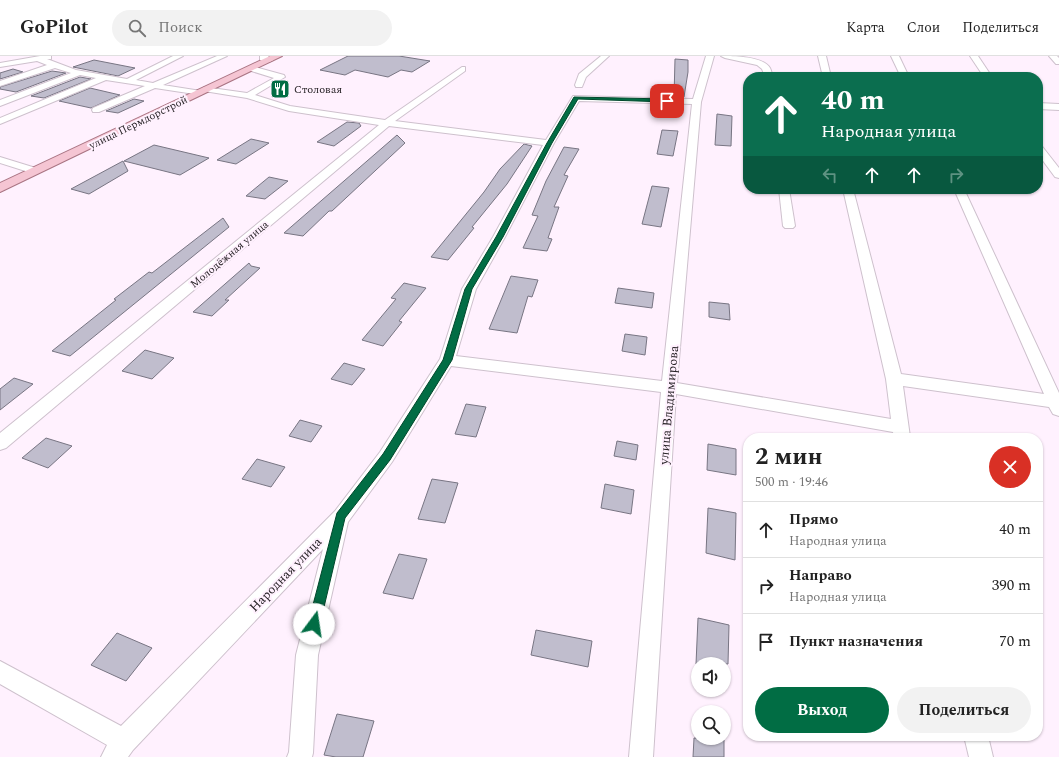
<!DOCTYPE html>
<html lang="ru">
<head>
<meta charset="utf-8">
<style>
  body { margin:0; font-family:Spectral,serif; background:#f2f2f2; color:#222; height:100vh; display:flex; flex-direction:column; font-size:15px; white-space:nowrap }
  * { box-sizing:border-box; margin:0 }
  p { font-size:13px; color:#767676 }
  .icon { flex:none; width:22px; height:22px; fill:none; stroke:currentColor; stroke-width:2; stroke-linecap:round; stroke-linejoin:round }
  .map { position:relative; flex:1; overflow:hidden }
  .sheet { position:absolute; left:743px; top:377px; width:300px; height:308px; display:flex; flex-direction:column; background:#fff; border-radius:16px; box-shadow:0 1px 3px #0004 }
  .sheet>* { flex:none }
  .hud { position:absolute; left:743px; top:16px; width:300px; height:122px; border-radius:16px; box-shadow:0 1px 3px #0004; background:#0b6e4f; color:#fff; overflow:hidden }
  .fabs { position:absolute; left:691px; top:601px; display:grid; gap:8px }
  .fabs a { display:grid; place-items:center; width:40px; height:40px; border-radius:50%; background:#fff; box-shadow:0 1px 3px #0004; font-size:20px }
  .pin { position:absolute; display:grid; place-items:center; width:34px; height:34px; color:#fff; margin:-17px; border-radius:8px; box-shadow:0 2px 6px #0006 }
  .me { position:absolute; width:44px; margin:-22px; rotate:14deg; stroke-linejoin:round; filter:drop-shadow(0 0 3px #0008) }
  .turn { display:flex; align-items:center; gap:14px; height:84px; padding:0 12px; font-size:18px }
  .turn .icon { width:52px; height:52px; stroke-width:2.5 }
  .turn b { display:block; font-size:28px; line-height:34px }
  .lanes { display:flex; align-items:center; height:38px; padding:0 12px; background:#0003; justify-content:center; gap:20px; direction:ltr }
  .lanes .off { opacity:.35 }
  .round { display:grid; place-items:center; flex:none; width:42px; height:42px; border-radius:21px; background:#f2f2f2 }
  .headline { display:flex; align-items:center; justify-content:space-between; height:68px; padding:0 12px }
  h1 { font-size:24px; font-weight:700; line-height:30px }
  .action { display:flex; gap:8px; margin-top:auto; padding:8px 12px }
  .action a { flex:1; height:46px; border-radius:24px; background:#016d44; color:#fff; font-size:16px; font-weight:700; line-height:46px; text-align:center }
  .action a+a { background:#f2f2f2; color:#222 }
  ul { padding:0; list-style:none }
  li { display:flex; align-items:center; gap:12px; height:56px; padding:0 12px; border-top:1px solid #e0e0e0 }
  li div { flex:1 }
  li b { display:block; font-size:15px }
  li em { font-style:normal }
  header { display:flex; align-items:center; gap:24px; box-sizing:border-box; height:56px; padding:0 20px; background:#fff; border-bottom:1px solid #e0e0e0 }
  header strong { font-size:19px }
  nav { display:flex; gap:22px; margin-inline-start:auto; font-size:14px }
  .search { width:280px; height:36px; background:#f2f2f2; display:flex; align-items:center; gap:10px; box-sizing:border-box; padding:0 14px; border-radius:22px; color:#767676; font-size:15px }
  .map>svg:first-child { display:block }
</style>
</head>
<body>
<header>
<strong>GoPilot</strong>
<div class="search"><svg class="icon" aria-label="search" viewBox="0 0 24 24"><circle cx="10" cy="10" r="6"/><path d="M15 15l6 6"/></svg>Поиск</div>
<nav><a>Карта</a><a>Слои</a><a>Поделиться</a></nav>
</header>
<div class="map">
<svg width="1059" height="701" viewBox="0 0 1059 701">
  <rect width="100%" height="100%" fill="#fff1fe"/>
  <g fill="#c0bdcd" stroke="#787583">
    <path d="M348 0H399L430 5 412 16 401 14 388 21 355 14 345 19 320 14Z"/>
    <path d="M675 3 688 4V16L684 41H674Z"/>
    <path d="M94 4 135 12 118 20 73 11Z"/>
    <path d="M13 13 23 16 0 23V17Z"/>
    <path d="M52 15 66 17 16 36 0 33V31Z"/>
    <path d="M80 21 91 23 44 42 31 40Z"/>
    <path d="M90 32 120 39 91 52 59 45Z"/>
    <path d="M134 43 144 45 118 57 106 55Z"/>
    <path d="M717 58 732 60 731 90 715 89Z"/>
    <path d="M347 66 359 67 361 70 334 90 317 86Z"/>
    <path d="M662 74 678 75 673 100 657 98Z"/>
    <path d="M397 79 405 87 332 155H329L303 180 284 177Z"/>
    <path d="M251 83 269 87 236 108 217 104Z"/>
    <path d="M524 88 532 90 507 128 472 171 474 172 448 204 431 201 484 136 500 113Z"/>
    <path d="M154 89 209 102 180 119 124 105Z"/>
    <path d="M564 91 579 93 564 119 568 120 554 151H559L548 182 552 183 547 195 523 192 538 160 532 159 546 125Z"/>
    <path d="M123 105 128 115 89 138 71 133Z"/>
    <path d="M269 121 288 125 265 143 246 140Z"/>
    <path d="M652 130 669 132 661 171 642 168Z"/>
    <path d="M223 162 229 171 70 300 52 295 116 244 114 243 149 216 152 217Z"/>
    <path d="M249 207 251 210 260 212 225 244H229L212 260 193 256Z"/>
    <path d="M511 220 538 224 532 241 528 240 517 277 489 273Z"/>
    <path d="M404 227 426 232 399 265 402 266 383 290 362 284 396 243 391 242Z"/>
    <path d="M618 232 654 237 652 252 615 247Z"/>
    <path d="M709 246 729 248 730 264 709 261Z"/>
    <path d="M625 278 647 281 645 299 622 295Z"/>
    <path d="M145 294 174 302 152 323 122 315Z"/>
    <path d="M344 307 365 313 352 329 331 323Z"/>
    <path d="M14 322 33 328 0 354V333Z"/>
    <path d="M466 348 486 351 476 381 455 378Z"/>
    <path d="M300 364 322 370 311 386 289 380Z"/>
    <path d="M46 382 72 390 48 412 22 402Z"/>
    <path d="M617 385 638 389 636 404 614 400Z"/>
    <path d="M708 388 736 393V419L707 414Z"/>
    <path d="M257 403 285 411 271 431 242 423Z"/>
    <path d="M432 423 458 427 445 467 418 463Z"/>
    <path d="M605 428 634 434 631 458 601 452Z"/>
    <path d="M708 452 736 457 735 504 706 497Z"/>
    <path d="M399 498 427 503 413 543 383 537Z"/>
    <path d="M698 562 729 569 728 608H696Z"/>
    <path d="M536 574 592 585 588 611 531 599Z"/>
    <path d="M117 577 152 592 126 625 91 609Z"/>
    <path d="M337 658 374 665 363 701H336L324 699Z"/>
    <path d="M694 682H724V701H693Z"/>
  </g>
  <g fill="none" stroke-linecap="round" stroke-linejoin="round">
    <defs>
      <g id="minor">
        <path d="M40 0H51V3H47L76 14 127 23 173 0H183L136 24 153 27 217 0H227L163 29 201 35 202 37 201 39 155 32 99 56H93L92 54 93 52 145 30 106 24 0 68V62L96 22 80 19 0 50V44L71 17 55 12 0 30V25L47 9 37 5 0 11V7Z"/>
        <path d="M260 0H268L273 4 269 6 260 4Z"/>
        <path d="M601 0H609L586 21 582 31H576L575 29 579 18Z"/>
        <path d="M706 0H714L701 46 677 327 891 363 886 323 843 133H853L901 318 1044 338 954 133H964L1059 337V360L1053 358 1049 351 903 330 910 381 894 382 893 376 676 338 653 701H629L661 336 451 310 392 406 348 466 318 599 313 697 312 701H287L289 696 296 599 323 493 133 694 128 701H101L107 689 0 628V605L121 670 335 455 380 396 440 303 462 233 493 181 543 89 389 70 6 392 0 394V377L379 69 289 55 247 42 204 35 203 33 204 31 247 37 274 22 248 14 247 12 251 10 284 19 285 21 255 39 290 50 385 64 462 11H465V15L395 65 546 84 573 40 693 43ZM579 45 692 48 662 325 456 300 476 233 505 181 554 87Z"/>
        <path d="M721 0C733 0 763 0 770 12 771 14 772 18 773 21H765L762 13 757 9 725 2Z"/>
        <path d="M818 0H826L831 21H823Z"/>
        <path d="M891 0H899L909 21H901Z"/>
        <path d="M970 0H978L992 21H984Z"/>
        <path d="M1049 0H1057L1059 2V8H1056Z"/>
        <path d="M1038 47 1059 48V54L1038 53Z"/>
        <path d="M1038 88 1041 89 1059 112V122L1055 121 1038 98Z"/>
        <path d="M0 101 39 113 40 115 35 118 0 107Z"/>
        <path d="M779 133H789L795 170 793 172H785L783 170Z"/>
        <path d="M964 680H988L993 701H969Z"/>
      </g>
      <path id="major" d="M270 0H282L0 136V127Z"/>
    </defs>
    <use href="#minor" stroke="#cec1cd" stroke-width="2"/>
    <use href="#major" stroke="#a97483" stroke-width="2"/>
    <use href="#minor" fill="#fff" fill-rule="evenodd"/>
    <use href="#major" fill="#f5c5d3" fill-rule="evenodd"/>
  </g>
  <path fill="#016d44" stroke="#01472c" d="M574 41 667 43 669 45 667 46 578 43 552 87 503 181 472 233 452 304 390 404 345 462 320 568 318 572 314 574 310 572 308 568 337 457 383 398 443 304 465 233 496 181 547 87Z"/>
  <defs>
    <symbol id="restaurant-square" viewBox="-11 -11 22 22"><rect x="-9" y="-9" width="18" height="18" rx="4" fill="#016d44" stroke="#fff1fe"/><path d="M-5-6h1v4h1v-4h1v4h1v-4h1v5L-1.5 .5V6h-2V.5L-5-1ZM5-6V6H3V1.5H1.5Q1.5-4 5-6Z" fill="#fff"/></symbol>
  </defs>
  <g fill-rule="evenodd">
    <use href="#restaurant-square" x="269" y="22" width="22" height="22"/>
  </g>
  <g text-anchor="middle" stroke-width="4" stroke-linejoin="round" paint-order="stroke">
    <g font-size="11" fill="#282327" stroke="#fff1fe" text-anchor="start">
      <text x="294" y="37">Столовая</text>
    </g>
    <g font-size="11" fill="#282327" stroke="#fff1fe">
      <text transform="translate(138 66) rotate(-26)" y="4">улица Пермдорстрой</text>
      <text transform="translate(229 198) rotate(-40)" y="4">Молодёжная улица</text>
    </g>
    <g font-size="13" fill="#282327" stroke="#fff1fe">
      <text transform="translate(668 349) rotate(-85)" y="5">улица Владимирова</text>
      <text transform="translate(285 518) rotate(-46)" y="5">Народная улица</text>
    </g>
  </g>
</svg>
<div class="fabs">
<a><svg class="icon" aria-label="sound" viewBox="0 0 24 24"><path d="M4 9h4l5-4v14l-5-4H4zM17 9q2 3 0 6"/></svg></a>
<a><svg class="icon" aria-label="search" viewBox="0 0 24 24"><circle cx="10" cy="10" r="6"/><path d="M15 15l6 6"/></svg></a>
</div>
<div class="pin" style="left:667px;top:45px;background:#d93025"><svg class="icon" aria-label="arrive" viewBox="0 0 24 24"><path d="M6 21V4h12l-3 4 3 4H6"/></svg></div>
<svg class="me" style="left:314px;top:568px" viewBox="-20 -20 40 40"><circle r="19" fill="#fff"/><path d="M0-13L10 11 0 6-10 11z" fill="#016d44"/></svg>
<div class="hud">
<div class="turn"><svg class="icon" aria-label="ahead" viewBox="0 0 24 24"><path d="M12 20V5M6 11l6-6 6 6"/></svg><div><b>40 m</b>Народная улица</div></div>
<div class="lanes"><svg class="icon off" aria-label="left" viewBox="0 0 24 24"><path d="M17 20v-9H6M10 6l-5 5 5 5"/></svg><svg class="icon" aria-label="ahead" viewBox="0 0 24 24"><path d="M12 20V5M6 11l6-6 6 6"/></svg><svg class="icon" aria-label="ahead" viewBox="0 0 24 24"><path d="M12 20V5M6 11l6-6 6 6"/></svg><svg class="icon off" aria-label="right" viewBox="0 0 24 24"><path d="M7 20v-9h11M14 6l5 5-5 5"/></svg></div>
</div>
<section class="sheet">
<div class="headline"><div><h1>2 мин</h1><p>500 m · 19:46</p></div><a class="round" style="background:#d93025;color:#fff"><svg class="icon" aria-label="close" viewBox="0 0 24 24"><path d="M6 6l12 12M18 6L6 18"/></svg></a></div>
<ul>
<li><svg class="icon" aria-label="ahead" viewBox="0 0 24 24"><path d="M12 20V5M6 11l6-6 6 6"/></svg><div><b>Прямо</b><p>Народная улица</p></div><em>40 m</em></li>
<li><svg class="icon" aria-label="right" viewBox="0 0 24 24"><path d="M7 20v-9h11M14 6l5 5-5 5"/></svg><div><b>Направо</b><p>Народная улица</p></div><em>390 m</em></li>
<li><svg class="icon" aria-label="arrive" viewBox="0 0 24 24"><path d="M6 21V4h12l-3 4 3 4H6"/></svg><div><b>Пункт назначения</b></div><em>70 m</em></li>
</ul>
<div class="action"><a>Выход</a><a>Поделиться</a></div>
</section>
</div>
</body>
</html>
